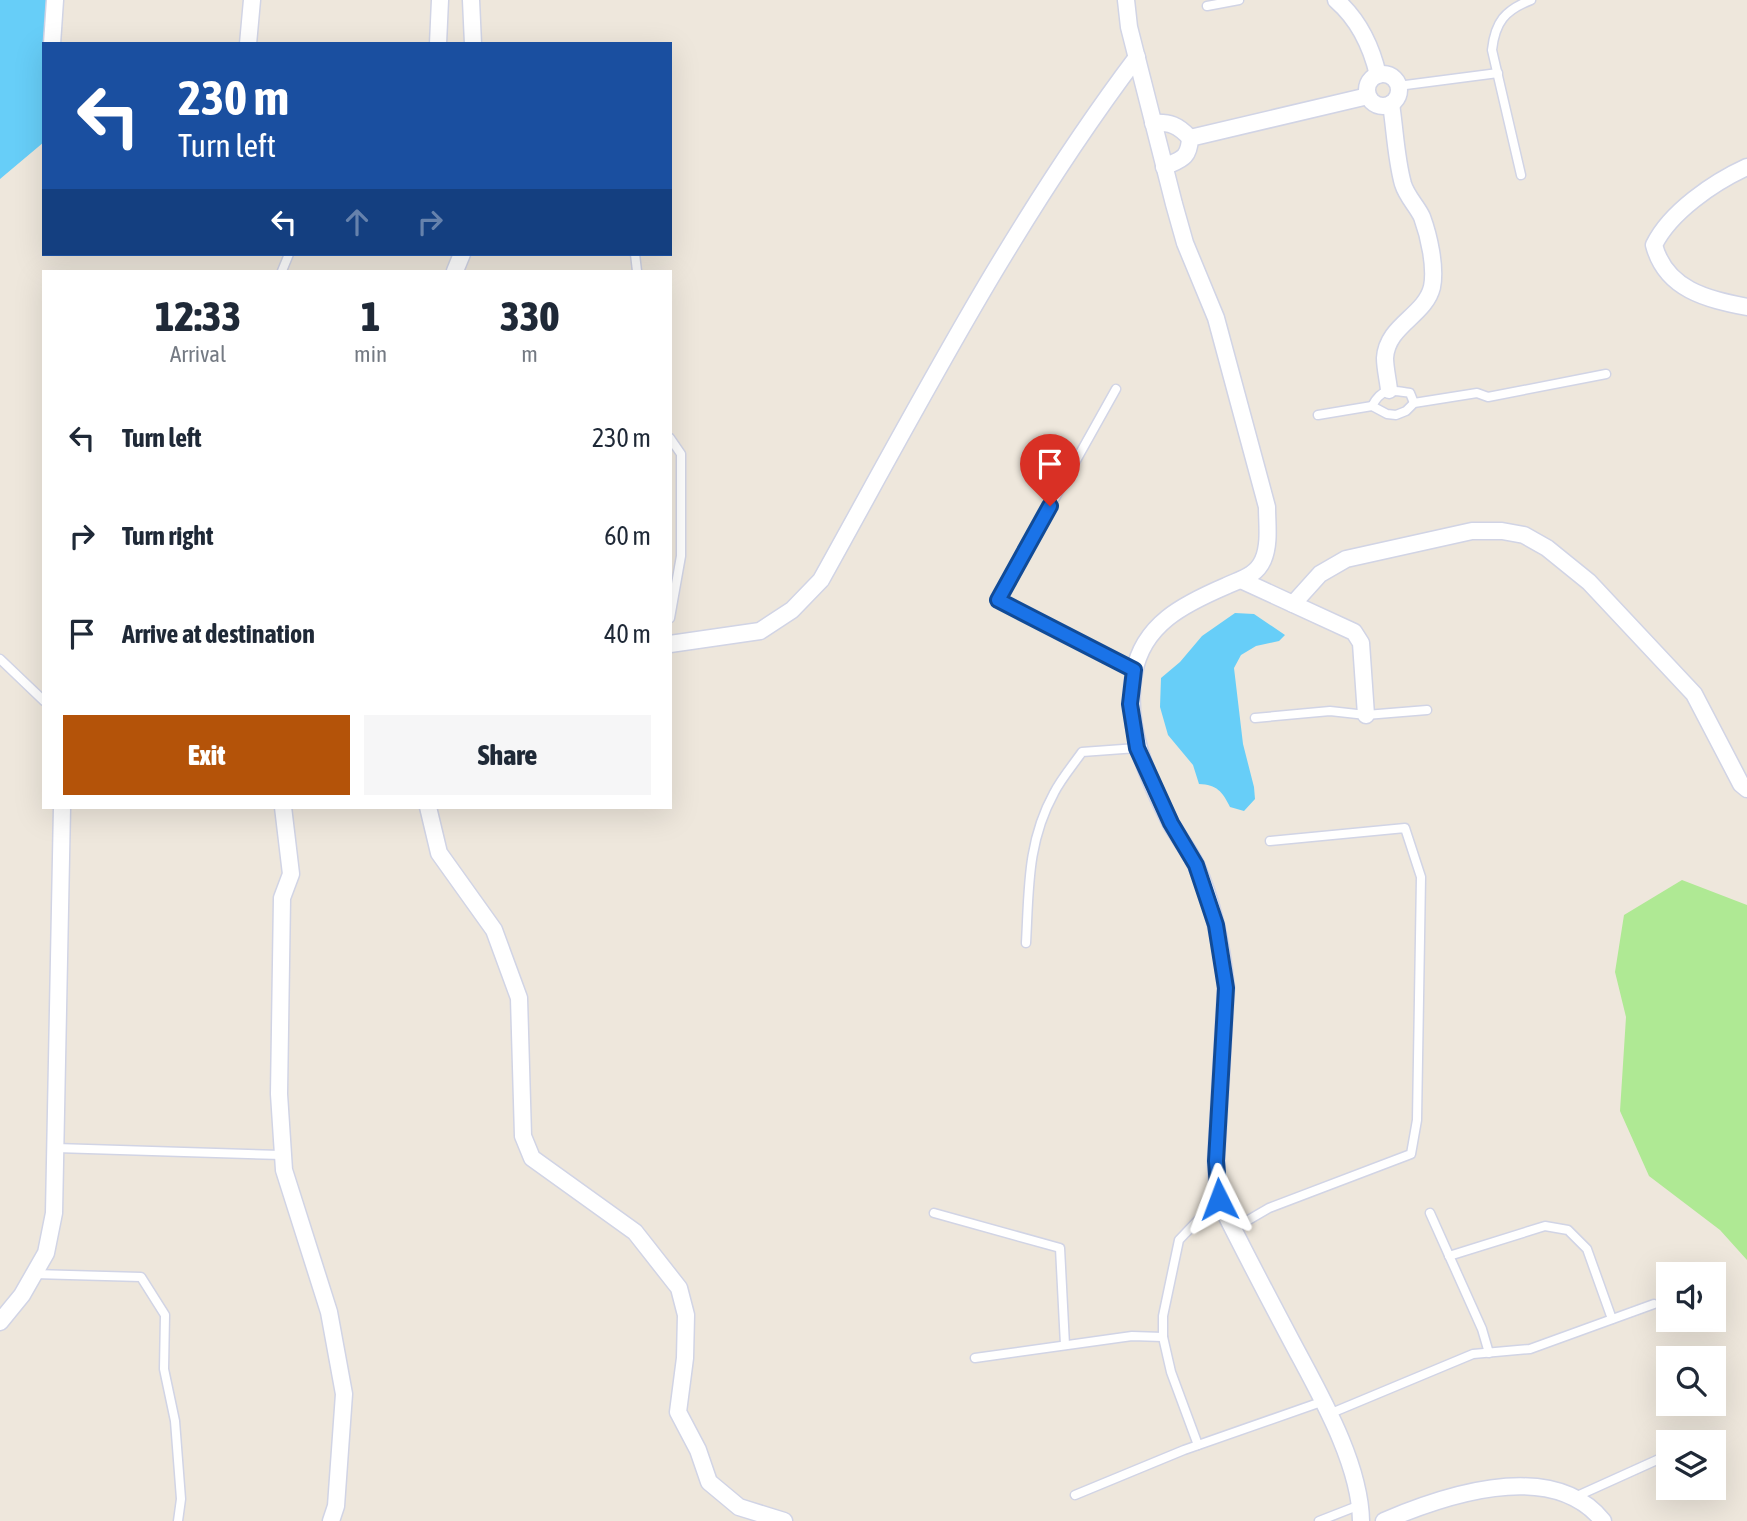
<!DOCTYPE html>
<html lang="en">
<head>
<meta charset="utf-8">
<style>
  body { margin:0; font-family:"Asap Condensed",sans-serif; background:#f6f6f7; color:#1f2937; height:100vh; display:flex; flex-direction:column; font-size:26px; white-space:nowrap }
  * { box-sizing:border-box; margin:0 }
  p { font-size:23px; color:#747a83 }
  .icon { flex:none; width:38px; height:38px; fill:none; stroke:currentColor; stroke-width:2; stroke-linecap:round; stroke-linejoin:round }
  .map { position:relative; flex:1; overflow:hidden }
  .side { position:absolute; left:42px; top:270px; width:630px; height:539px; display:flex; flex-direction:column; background:#fff; border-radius:0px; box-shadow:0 7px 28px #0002 }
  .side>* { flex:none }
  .guide { position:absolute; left:42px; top:42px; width:630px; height:214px; border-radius:0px; box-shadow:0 7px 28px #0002; background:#1a4fa0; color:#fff; overflow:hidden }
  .buttons { position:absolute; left:1656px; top:1262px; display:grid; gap:14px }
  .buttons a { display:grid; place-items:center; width:70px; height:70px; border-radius:0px; background:#fff; box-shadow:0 7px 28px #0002; font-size:35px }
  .pin { position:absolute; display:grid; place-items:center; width:60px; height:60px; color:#fff; margin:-72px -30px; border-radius:50% 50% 50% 0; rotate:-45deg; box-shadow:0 0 7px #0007 }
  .pin .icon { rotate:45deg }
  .me { position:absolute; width:77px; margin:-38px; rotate:357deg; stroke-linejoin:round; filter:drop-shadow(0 0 5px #0008) }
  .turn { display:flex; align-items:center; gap:24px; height:147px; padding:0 21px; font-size:32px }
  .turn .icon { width:91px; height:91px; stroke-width:2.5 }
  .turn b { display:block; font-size:49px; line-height:60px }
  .lanes { display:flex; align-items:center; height:66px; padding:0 21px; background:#0003; justify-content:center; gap:35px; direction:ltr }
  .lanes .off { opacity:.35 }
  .eta { display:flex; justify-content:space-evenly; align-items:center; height:119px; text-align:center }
  .eta b { font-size:42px; font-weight:800; line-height:49px }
  .cta { display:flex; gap:14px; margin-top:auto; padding:14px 21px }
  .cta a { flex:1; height:80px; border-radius:0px; background:#b45309; color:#fff; font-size:28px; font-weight:800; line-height:80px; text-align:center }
  .cta a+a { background:#f6f6f7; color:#1f2937 }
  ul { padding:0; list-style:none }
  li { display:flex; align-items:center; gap:21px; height:98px; padding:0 21px }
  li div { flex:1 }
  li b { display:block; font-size:26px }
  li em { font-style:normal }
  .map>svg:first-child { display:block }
</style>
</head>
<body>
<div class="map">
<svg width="1747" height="1521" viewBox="0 0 1747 1521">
  <rect width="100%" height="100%" fill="#eee7dc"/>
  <path fill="#afe994" d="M1682 880 1747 905V1260L1720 1230 1649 1176 1620 1111 1626 1017 1615 972 1624 915Z"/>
  <g fill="#67cef8">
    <path d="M0 0H46L47 44H44V142L0 179Z"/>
    <path d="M1235 613 1254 614 1285 635 1279 641 1256 646 1241 655 1234 668 1243 744 1254 787 1255 799 1244 811 1230 807C1222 791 1217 785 1199 784L1193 765 1168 735 1160 707 1161 678 1180 662 1202 636Z"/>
  </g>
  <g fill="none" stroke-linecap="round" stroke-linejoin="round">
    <defs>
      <g id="service">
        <path d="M1207 6 1239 0"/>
        <path d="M1398 86 1498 73"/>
        <path d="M1521 175 1492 50C1495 22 1505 10 1531 0"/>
        <path d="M635 254 637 271"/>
        <path d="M282 271 289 254"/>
        <path d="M1116 389 998 600 1134 670"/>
        <path d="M1372 406C1382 387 1391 390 1410 393L1414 403"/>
        <path d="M1318 415 1372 406 1387 414 1396 415 1406 411 1414 403 1477 393 1488 397 1606 374"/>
        <path d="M670 438 681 454V556L670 618"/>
        <path d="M0 659 44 701"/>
        <path d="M1255 718 1330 711 1366 715 1427 710"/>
        <path d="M1026 943C1029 889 1027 842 1054 793 1061 779 1073 765 1082 752L1137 748"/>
        <path d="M56 1148 282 1155"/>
        <path d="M934 1213 1060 1248 1065 1345"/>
        <path d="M1430 1213 1482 1329 1489 1353"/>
        <path d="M1233 1229 1269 1208 1411 1154 1417 1120 1421 877 1405 828 1270 841"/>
        <path d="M1449 1256 1545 1226 1568 1230 1587 1249 1612 1319"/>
        <path d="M34 1274 141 1277 165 1315 164 1369 175 1421 181 1499 178 1521"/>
        <path d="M975 1358 1132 1336 1163 1337"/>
        <path d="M1329 1414 1473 1354 1530 1349 1654 1304"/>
        <path d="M1698 1442 1707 1438"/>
        <path d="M1198 1445 1171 1372 1163 1337V1316L1179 1240 1218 1199"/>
        <path d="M1075 1495 1184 1450 1324 1401"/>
        <path d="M1575 1497 1668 1455"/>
        <path d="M1319 1521 1360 1505"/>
      </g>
      <g id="minor">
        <path d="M471 0 473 44"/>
        <path d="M1126 0 1129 27 1174 204 1185 243 1216 318 1267 507C1267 524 1270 544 1263 560 1256 576 1241 579 1226 586 1184 604 1143 624 1134 673 1124 726 1147 777 1171 824 1179 838 1189 850 1196 865 1213 903 1222 946 1226 988L1216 1161 1218 1199C1242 1247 1267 1295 1292 1342 1319 1393 1360 1462 1361 1521"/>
        <path d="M1336 0C1359 20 1371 45 1378 75"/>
        <path d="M52 44 55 0"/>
        <path d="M248 44 252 0"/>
        <path d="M438 44 440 0"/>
        <circle cx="1383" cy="90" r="16"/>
        <path d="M1153 123C1170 122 1178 125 1190 138"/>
        <path d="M1164 167C1181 159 1189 159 1190 138L1368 96"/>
        <path d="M1747 167C1714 182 1670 212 1654 245 1666 290 1707 299 1747 307"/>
        <path d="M455 271 462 254"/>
        <path d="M1389 390C1388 380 1385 368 1385 358 1387 325 1425 316 1432 287 1436 267 1429 236 1422 217 1417 206 1407 197 1403 184 1396 159 1395 130 1391 104"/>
        <path d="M1241 580 1354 632 1361 643 1366 715"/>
        <path d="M1293 604 1320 574 1346 559 1472 531H1502L1524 535 1547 548 1589 582 1694 694 1741 784 1747 789"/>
        <path d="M670 644 760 631 792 610 821 580C920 402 1014 220 1137 57"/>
        <path d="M283 807 291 874 282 898 279 1094 284 1170 329 1312 344 1394 336 1506 331 1521"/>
        <path d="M428 807 439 853 494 930 519 998 523 1136 532 1158 635 1232 679 1288 686 1315 685 1358 678 1412 698 1450 709 1482 739 1507 784 1521"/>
        <path d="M0 1322 22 1295 46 1253 54 1213 62 807"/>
        <path d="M1384 1521C1445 1495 1552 1458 1603 1521"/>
      </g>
    </defs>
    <use href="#service" stroke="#d1d4e5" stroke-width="11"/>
    <use href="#minor" stroke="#d1d4e5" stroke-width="19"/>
    <use href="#service" stroke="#fff" stroke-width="8"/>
    <use href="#minor" stroke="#fff" stroke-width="16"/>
  </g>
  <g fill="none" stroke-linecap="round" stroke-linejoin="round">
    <defs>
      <path id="route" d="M1050 506 998 600 1134 670 1130 704 1137 748 1171 823 1196 865 1216 925 1226 988 1216 1161 1219 1199"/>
    </defs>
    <use href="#route" stroke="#114b97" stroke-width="18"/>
    <use href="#route" stroke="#1a73e8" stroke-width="12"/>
  </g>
</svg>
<div class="buttons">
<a><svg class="icon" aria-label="sound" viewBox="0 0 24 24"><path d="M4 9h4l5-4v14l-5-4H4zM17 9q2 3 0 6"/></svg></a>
<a><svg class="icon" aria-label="search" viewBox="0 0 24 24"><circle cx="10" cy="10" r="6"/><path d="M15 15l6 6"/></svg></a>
<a><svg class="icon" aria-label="layers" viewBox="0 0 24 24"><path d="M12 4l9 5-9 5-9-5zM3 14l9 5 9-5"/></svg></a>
</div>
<div class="pin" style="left:1050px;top:506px;background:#d93025"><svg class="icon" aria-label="arrive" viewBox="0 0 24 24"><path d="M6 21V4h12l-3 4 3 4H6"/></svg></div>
<svg class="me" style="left:1219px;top:1199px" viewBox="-20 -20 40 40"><path d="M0-17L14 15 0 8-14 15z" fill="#1a73e8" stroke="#fff" stroke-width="4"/></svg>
<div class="guide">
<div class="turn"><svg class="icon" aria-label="left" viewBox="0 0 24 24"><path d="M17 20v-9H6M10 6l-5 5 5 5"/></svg><div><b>230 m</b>Turn left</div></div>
<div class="lanes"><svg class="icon" aria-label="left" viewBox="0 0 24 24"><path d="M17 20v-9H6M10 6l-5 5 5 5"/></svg><svg class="icon off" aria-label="ahead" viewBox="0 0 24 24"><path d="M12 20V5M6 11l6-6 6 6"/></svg><svg class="icon off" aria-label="right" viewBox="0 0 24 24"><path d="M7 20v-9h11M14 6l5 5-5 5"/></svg></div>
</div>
<section class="side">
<div class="eta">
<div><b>12:33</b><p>Arrival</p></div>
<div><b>1</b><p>min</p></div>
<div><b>330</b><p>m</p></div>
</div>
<ul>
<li><svg class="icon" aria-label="left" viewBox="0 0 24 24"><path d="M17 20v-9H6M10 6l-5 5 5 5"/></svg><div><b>Turn left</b></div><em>230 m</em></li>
<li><svg class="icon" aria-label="right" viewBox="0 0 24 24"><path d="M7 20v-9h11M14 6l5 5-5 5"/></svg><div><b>Turn right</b></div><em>60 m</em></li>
<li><svg class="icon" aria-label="arrive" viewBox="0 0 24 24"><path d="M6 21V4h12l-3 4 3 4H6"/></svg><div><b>Arrive at destination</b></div><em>40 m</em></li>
</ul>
<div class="cta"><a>Exit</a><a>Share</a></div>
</section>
</div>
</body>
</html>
